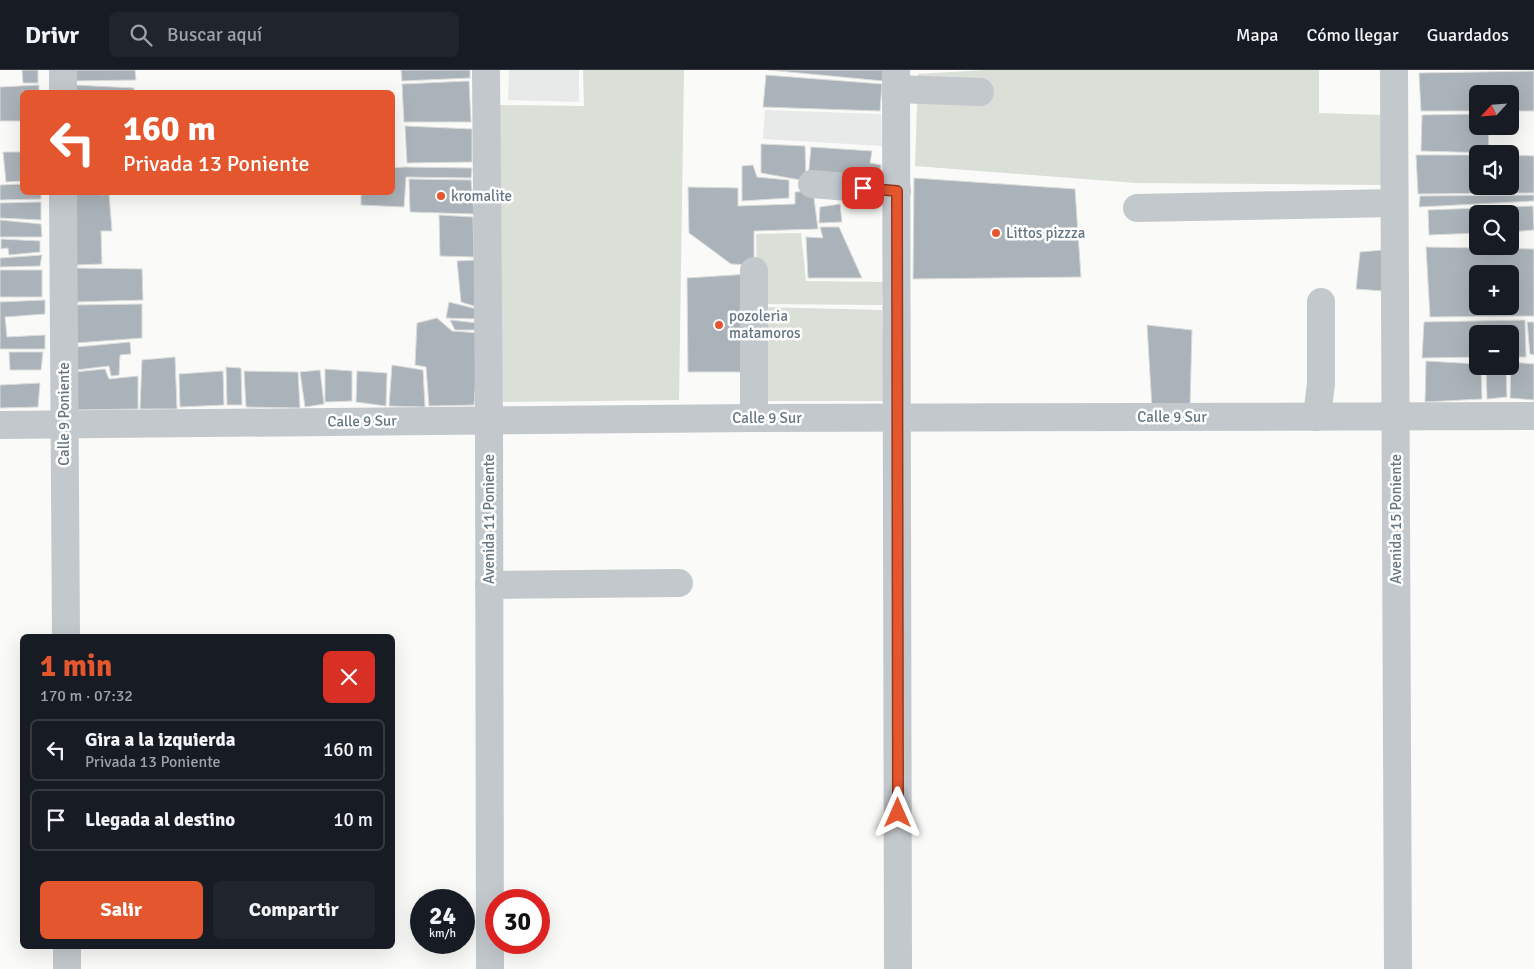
<!DOCTYPE html>
<html lang="es">
<head>
<meta charset="utf-8">
<style>
  body { margin:0; font-family:Signika,sans-serif; background:#20242c; color:#f1f3f6; height:100vh; display:flex; flex-direction:column; font-size:19px; white-space:nowrap }
  * { box-sizing:border-box; margin:0 }
  p { font-size:16px; color:#9ea1a6 }
  .icon { flex:none; width:28px; height:28px; fill:none; stroke:currentColor; stroke-width:2; stroke-linecap:round; stroke-linejoin:round }
  .map { position:relative; flex:1; overflow:hidden }
  .side { position:absolute; left:20px; top:564px; width:375px; height:315px; display:flex; flex-direction:column; background:#171b24; border-radius:8px; box-shadow:0 5px 20px #0002 }
  .side>* { flex:none }
  .hud { position:absolute; left:20px; top:20px; width:375px; height:105px; border-radius:8px; box-shadow:0 5px 20px #0002; background:#e4572e; color:#fff; overflow:hidden }
  .needle { width:32px; rotate:244deg }
  .buttons { position:absolute; left:1469px; top:15px; display:grid; gap:10px }
  .buttons a { display:grid; place-items:center; width:50px; height:50px; border-radius:8px; background:#171b24; box-shadow:0 5px 20px #0002; font-size:25px }
  .speed { position:absolute; left:410px; top:819px; display:flex; gap:10px; font-size:25px; font-weight:700; text-align:center }
  .speed>* { display:grid; place-content:center; width:65px; height:65px; border-radius:50%; background:#171b24; box-shadow:0 5px 20px #0002; line-height:1 }
  .speed small { font-size:12px; font-weight:400 }
  .speed .limit { border:8px solid #d22; background:#fff; color:#111 }
  .pin { position:absolute; display:grid; place-items:center; width:42px; height:42px; color:#fff; margin:-21px; border-radius:10px; box-shadow:0 2px 8px #0006 }
  .me { position:absolute; width:55px; margin:-28px; rotate:0deg; stroke-linejoin:round; filter:drop-shadow(0 0 4px #0008) }
  .turn { display:flex; align-items:center; gap:18px; height:105px; padding:0 20px; font-size:22px }
  .turn .icon { width:65px; height:65px; stroke-width:2.5 }
  .turn b { display:block; font-size:35px; line-height:42px }
  .round { display:grid; place-items:center; flex:none; width:52px; height:52px; border-radius:8px; background:#20242c }
  .headline { display:flex; align-items:center; justify-content:space-between; height:85px; padding:0 20px }
  h1 { font-size:30px; font-weight:800; line-height:38px; color:#e4572e }
  .primary-button { display:flex; gap:10px; margin-top:auto; padding:10px 20px }
  .primary-button a { flex:1; height:58px; border-radius:8px; background:#e4572e; color:#fff; font-size:20px; font-weight:800; line-height:58px; text-align:center }
  .primary-button a+a { background:#20242c; color:#f1f3f6 }
  ul { padding:0; list-style:none }
  li { display:flex; align-items:center; gap:15px; height:62px; margin:0 10px 8px; padding:0 10px; border:2px solid #363941; border-radius:8px }
  li div { flex:1 }
  li b { display:block; font-size:19px }
  li em { font-style:normal }
  header { display:flex; align-items:center; gap:30px; box-sizing:border-box; height:70px; padding:0 25px; background:#171b24; border-bottom:1px solid #363941 }
  header strong { font-size:24px }
  nav { display:flex; gap:28px; margin-inline-start:auto; font-size:18px }
  .search { width:350px; height:45px; background:#20242c; display:flex; align-items:center; gap:12px; box-sizing:border-box; padding:0 18px; border-radius:8px; color:#9ea1a6; font-size:19px }
  .map>svg:first-child { display:block }
</style>
</head>
<body>
<header>
<strong>Drivr</strong>
<div class="search"><svg class="icon" aria-label="search" viewBox="0 0 24 24"><circle cx="10" cy="10" r="6"/><path d="M15 15l6 6"/></svg>Buscar aquí</div>
<nav><a>Mapa</a><a>Cómo llegar</a><a>Guardados</a></nav>
</header>
<div class="map">
<svg width="1534" height="899" viewBox="0 0 1534 899">
  <rect width="100%" height="100%" fill="#fafaf8"/>
  <g fill="#e8e9e9">
    <path d="M509 0H579V32L508 30Z"/>
    <path d="M765 40 881 44 882 76 763 69Z"/>
  </g>
  <g fill="#dadfd7">
    <path d="M583 0H684L679 330 501 332 499 35 584 36Z"/>
    <path d="M985 0H1319V43L1383 45 1381 115 1136 113 915 96 918 4Z"/>
    <path d="M801 163 806 211 884 212 882 235 758 234 756 164Z"/>
    <path d="M758 237 882 240 885 331H757Z"/>
  </g>
  <g fill="#aab3b9" stroke="#dcdcda" fill-rule="evenodd">
    <path d="M22 0H38V13H23Z"/>
    <path d="M74 0H135L136 10 74 11Z"/>
    <path d="M401 0H470V8L402 11Z"/>
    <path d="M768 0H883V11Z"/>
    <path d="M1534 1V41H1510V24H1478V41H1421L1419 3Z"/>
    <path d="M766 5 882 14 880 41 763 37Z"/>
    <path d="M469 11 471 52H404L402 14Z"/>
    <path d="M39 15V22H22V51H0V17Z"/>
    <path d="M74 15 134 18V22H74Z"/>
    <path d="M1478 44V56H1488L1489 83 1421 81 1422 45Z"/>
    <path d="M21 53H22V80Z"/>
    <path d="M405 56 472 59V92L407 93Z"/>
    <path d="M761 74 805 76 806 111 761 103Z"/>
    <path d="M811 77 872 81 870 93 881 95 880 116 808 109Z"/>
    <path d="M3 82H22V111L6 112Z"/>
    <path d="M1416 85H1478V116H1510V85L1534 86V123L1418 124Z"/>
    <path d="M753 95 757 107 789 110V128L742 131V96Z"/>
    <path d="M392 98 405 97 472 98 471 108 406 107 404 137 361 135V122H392Z"/>
    <path d="M914 108 1075 119 1081 207 913 209Z"/>
    <path d="M409 109 471 110 474 144 410 142Z"/>
    <path d="M22 114V122H41V129L0 130V115Z"/>
    <path d="M688 117 738 118V136L795 134V122L813 121 818 159 754 161V195L731 194 689 163Z"/>
    <path d="M76 122H101L102 125 109 124 112 161H101L102 194 76 195Z"/>
    <path d="M1534 125V131L1419 137 1420 126Z"/>
    <path d="M41 132V150L0 148V133Z"/>
    <path d="M840 134 842 152 819 153 820 137Z"/>
    <path d="M1533 136 1534 160 1510 162V144H1478V163L1429 165 1428 140Z"/>
    <path d="M439 145 473 147 474 187 440 186Z"/>
    <path d="M0 150 41 154 42 167H0Z"/>
    <path d="M820 157H839L862 208H808L806 167 823 168Z"/>
    <path d="M1 169 40 171V182L9 185 8 178 1 179Z"/>
    <path d="M1426 177 1534 179V246L1430 247ZM1478 204H1510V236H1478Z"/>
    <path d="M1383 180V221L1356 219 1360 182Z"/>
    <path d="M42 185 40 196 0 197V188Z"/>
    <path d="M475 190 477 237 461 232 457 191Z"/>
    <path d="M74 198 142 199 143 230 75 232Z"/>
    <rect x="0" y="200" width="42" height="27"/>
    <path d="M750 204 752 302H688L687 208Z"/>
    <path d="M45 230V244L5 247 7 267 45 265V279H0V232Z"/>
    <path d="M449 232 477 239 478 249 446 248Z"/>
    <path d="M142 234V268L76 273 75 235Z"/>
    <path d="M437 248 452 261 479 263 474 335 429 336 426 297 415 295 417 253Z"/>
    <path d="M450 250 478 253V260H455Z"/>
    <path d="M1525 250 1526 287H1510V264H1478V287L1422 288 1424 252Z"/>
    <path d="M1527 252H1534V285L1530 284Z"/>
    <path d="M1147 255 1192 260 1190 336 1152 338Z"/>
    <path d="M130 272 131 284 120 285 119 305 111 306 109 296 76 300 77 277Z"/>
    <path d="M9 282H43L41 300H10Z"/>
    <path d="M175 287 177 339H140L142 290Z"/>
    <path d="M1426 291 1478 294V296H1481L1482 329 1425 332Z"/>
    <path d="M1511 292 1534 294V330L1510 328Z"/>
    <path d="M392 295 423 300 425 337 389 336Z"/>
    <path d="M1486 296H1506L1507 327 1487 329Z"/>
    <path d="M226 297 241 298 242 335H227Z"/>
    <path d="M105 299 109 309 138 306V339L75 340V302Z"/>
    <path d="M325 299 352 301V331L325 332Z"/>
    <path d="M320 300 324 334 305 337 300 302Z"/>
    <path d="M223 301 224 335 180 337 179 304Z"/>
    <path d="M244 301 298 302 300 338 246 337Z"/>
    <path d="M357 301 387 303 386 336 356 332Z"/>
    <path d="M40 313 38 337 0 338V315Z"/>
  </g>
  <g fill="none" stroke-linecap="round" stroke-linejoin="round">
    <g stroke="#c3c8cc" stroke-width="28">
      <path d="M63 0V22"/>
      <path d="M486 0 489 358 490 899"/>
      <path d="M896 0 898 899"/>
      <path d="M1394 0 1398 899"/>
      <path d="M896 19 980 22"/>
      <path d="M812 114 897 121"/>
      <path d="M63 122 66 566"/>
      <path d="M1137 138 1394 133"/>
      <path d="M754 201V348"/>
      <path d="M1317 347 1321 313V232"/>
      <path d="M0 355 754 348 1534 346"/>
      <path d="M489 515 679 513"/>
      <path d="M67 876V899"/>
    </g>
  </g>
  <g fill="none" stroke-linecap="round" stroke-linejoin="round">
    <defs>
      <path id="route" d="M863 118 897 121 898 743"/>
    </defs>
    <use href="#route" stroke="#94391e" stroke-width="12"/>
    <use href="#route" stroke="#e4572e" stroke-width="9"/>
  </g>
  <g fill="#e4572e" stroke="#fff" stroke-width="2">
    <circle cx="441" cy="126" r="5"/>
    <circle cx="996" cy="163" r="5"/>
    <circle cx="719" cy="255" r="5"/>
  </g>
  <g text-anchor="middle" stroke-width="5" stroke-linejoin="round" paint-order="stroke">
    <g font-size="15" fill="#657683" stroke="#fff" text-anchor="start">
      <text x="451" y="131">kromalite</text>
      <text x="1006" y="168">Littos pizzza</text>
      <text x="729" y="251">pozoleria<tspan x="729" dy="17">matamoros</tspan></text>
    </g>
    <g font-size="15" fill="#657683" stroke="#fff">
      <text transform="translate(64 344) rotate(-90)" y="5">Calle 9 Poniente</text>
      <text x="1172" y="352">Calle 9 Sur</text>
      <text x="767" y="353">Calle 9 Sur</text>
      <text transform="translate(362 351) rotate(-1)" y="5">Calle 9 Sur</text>
      <text transform="translate(489 449) rotate(-90)" y="5">Avenida 11 Poniente</text>
      <text transform="translate(1396 449) rotate(-90)" y="5">Avenida 15 Poniente</text>
    </g>
  </g>
</svg>
<div class="buttons">
<a><svg class="needle" viewBox="-14 -14 28 28"><path d="M0-13l5 13h-10z" fill="#e53935"/><path d="M0 13l5-13h-10z" fill="#9ea1a6"/></svg></a>
<a><svg class="icon" aria-label="sound" viewBox="0 0 24 24"><path d="M4 9h4l5-4v14l-5-4H4zM17 9q2 3 0 6"/></svg></a>
<a><svg class="icon" aria-label="search" viewBox="0 0 24 24"><circle cx="10" cy="10" r="6"/><path d="M15 15l6 6"/></svg></a>
<a>+</a>
<a>−</a>
</div>
<div class="speed"><div>24<small>km/h</small></div><div class="limit">30</div></div>
<div class="pin" style="left:863px;top:118px;background:#d93025"><svg class="icon" aria-label="arrive" viewBox="0 0 24 24"><path d="M6 21V4h12l-3 4 3 4H6"/></svg></div>
<svg class="me" style="left:898px;top:743px" viewBox="-20 -20 40 40"><path d="M0-17L14 15 0 8-14 15z" fill="#e4572e" stroke="#fff" stroke-width="4"/></svg>
<div class="hud">
<div class="turn"><svg class="icon" aria-label="left" viewBox="0 0 24 24"><path d="M17 20v-9H6M10 6l-5 5 5 5"/></svg><div><b>160 m</b>Privada 13 Poniente</div></div>
</div>
<section class="side">
<div class="headline"><div><h1>1 min</h1><p>170 m · 07:32</p></div><a class="round" style="background:#d93025;color:#fff"><svg class="icon" aria-label="close" viewBox="0 0 24 24"><path d="M6 6l12 12M18 6L6 18"/></svg></a></div>
<ul>
<li><svg class="icon" aria-label="left" viewBox="0 0 24 24"><path d="M17 20v-9H6M10 6l-5 5 5 5"/></svg><div><b>Gira a la izquierda</b><p>Privada 13 Poniente</p></div><em>160 m</em></li>
<li><svg class="icon" aria-label="arrive" viewBox="0 0 24 24"><path d="M6 21V4h12l-3 4 3 4H6"/></svg><div><b>Llegada al destino</b></div><em>10 m</em></li>
</ul>
<div class="primary-button"><a>Salir</a><a>Compartir</a></div>
</section>
</div>
</body>
</html>
